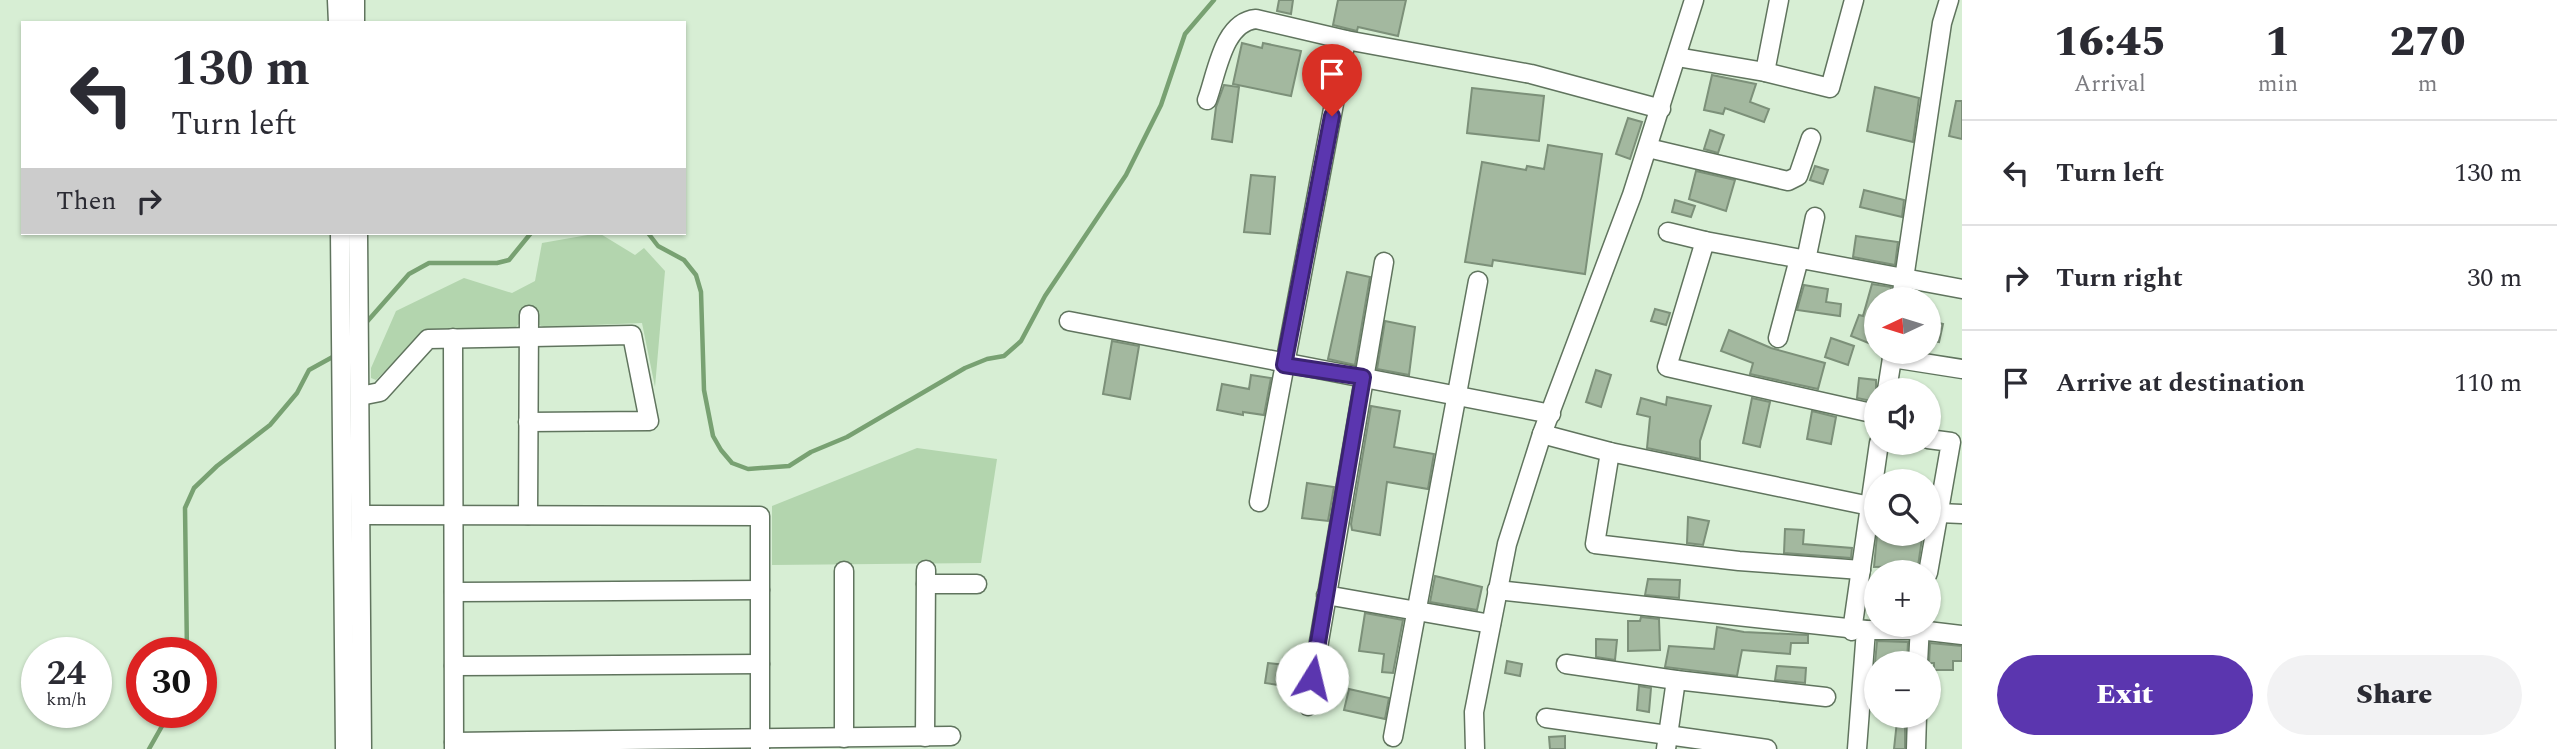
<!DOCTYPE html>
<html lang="en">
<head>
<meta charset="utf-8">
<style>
  body { margin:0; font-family:Spectral,serif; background:#f2f2f3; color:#2b2b33; height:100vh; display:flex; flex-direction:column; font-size:26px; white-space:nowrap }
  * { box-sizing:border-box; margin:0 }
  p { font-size:23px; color:#7c7c81 }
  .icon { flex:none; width:38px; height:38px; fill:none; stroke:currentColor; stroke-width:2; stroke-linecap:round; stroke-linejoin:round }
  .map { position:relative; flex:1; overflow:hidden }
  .details { display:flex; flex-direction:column; background:#fff; width:595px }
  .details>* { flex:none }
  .hud { position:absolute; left:21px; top:21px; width:665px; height:214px; border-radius:0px; box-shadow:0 2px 5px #0004; background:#fff; color:#2b2b33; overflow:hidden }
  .needle { width:46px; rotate:266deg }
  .fabs { position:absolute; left:1864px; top:287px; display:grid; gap:14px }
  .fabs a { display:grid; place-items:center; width:77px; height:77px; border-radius:50%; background:#fff; box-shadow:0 2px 5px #0004; font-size:35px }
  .speed { position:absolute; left:21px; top:637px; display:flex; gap:14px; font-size:35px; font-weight:700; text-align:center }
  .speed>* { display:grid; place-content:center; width:91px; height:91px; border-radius:50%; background:#fff; box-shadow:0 2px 5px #0004; line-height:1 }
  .speed small { font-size:18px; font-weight:400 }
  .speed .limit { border:10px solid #d22; background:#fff; color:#111 }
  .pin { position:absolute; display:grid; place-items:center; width:60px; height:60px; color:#fff; margin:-72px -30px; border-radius:50% 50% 50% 0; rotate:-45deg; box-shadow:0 0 7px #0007 }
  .pin .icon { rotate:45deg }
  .me { position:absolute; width:77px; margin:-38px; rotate:9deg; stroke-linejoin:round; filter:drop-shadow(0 0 5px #0008) }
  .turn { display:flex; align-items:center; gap:24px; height:147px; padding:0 35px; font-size:32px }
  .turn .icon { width:91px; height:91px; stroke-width:2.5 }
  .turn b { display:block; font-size:49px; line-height:60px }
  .then { display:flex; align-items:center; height:66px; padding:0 35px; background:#0003; gap:14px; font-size:26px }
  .eta { display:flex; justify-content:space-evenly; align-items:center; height:119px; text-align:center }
  .eta b { font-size:42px; font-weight:800; line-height:49px }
  .primary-button { display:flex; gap:14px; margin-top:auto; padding:14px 35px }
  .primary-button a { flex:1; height:80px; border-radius:42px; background:#5b36af; color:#fff; font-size:28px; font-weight:800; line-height:80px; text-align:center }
  .primary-button a+a { background:#f2f2f3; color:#2b2b33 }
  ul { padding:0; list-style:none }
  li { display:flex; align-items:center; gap:21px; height:105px; padding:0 35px; border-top:2px solid #e1e1e2 }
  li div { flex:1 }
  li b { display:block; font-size:26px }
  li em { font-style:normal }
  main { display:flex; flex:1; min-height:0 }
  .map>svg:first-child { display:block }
</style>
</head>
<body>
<main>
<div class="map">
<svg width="1962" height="749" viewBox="0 0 1962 749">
  <rect width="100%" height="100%" fill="#d7eed4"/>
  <g fill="#b3d5ae">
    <path d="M599 233 635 255 644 248 665 271 655 387 642 323 544 327 539 325 537 315 520 316 519 324 515 328 423 332 376 380 371 378V368L396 311 464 278 512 293 535 281 542 243Z"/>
    <path d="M917 448 997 459 981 563 772 565V506Z"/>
  </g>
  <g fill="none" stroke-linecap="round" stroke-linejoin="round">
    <g stroke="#78a172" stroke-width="4.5">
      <path d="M648 233 658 246 684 260 696 275 701 292 704 390 713 436 721 450 732 463 748 469 789 466 811 452 847 437 965 368 987 359 1004 356 1021 341 1045 296 1126 175 1161 105 1185 34 1214 0"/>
      <path d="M365 324 409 274 429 263H497L509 260 531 233"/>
      <path d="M187 653 185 508 194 488 217 466 270 425 297 393 309 370 338 354"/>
      <path d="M149 749 170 712"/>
    </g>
  </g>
  <g fill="#a3b89f" stroke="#7c9079" stroke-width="2">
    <path d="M1279 0H1293L1291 14 1277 11Z"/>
    <path d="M1338 0H1406L1398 36 1358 27 1357 31 1333 25Z"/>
    <path d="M1242 43 1262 48 1263 43 1301 51 1291 96 1233 84Z"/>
    <path d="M1712 75 1756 84 1750 102 1769 109 1764 122 1725 108 1723 114 1704 110Z"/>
    <path d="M1224 85 1239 87 1232 142 1212 139 1216 107Z"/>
    <path d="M1875 87 1919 98 1913 142 1867 131Z"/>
    <path d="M1472 88 1544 96 1539 141 1467 133Z"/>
    <path d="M1956 101H1962V139L1949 136Z"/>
    <path d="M1628 118 1642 122 1630 159 1616 154Z"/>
    <path d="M1710 130 1724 135 1718 153 1704 149Z"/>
    <path d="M1548 145 1602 154 1585 274 1493 260 1492 266 1465 262 1482 162 1526 170 1527 166 1544 169Z"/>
    <path d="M1815 166 1828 170 1823 184 1810 180Z"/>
    <path d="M1696 171 1735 180 1726 211 1689 199Z"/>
    <path d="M1251 175 1275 177 1270 234 1244 232Z"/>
    <path d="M1864 190 1904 200 1902 217 1860 207Z"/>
    <path d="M1675 200 1695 206 1691 217 1672 212Z"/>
    <path d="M1856 236 1898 242 1895 265 1853 257Z"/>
    <path d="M1347 272 1370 277 1355 365 1328 359Z"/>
    <path d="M1872 284 1891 287 1890 299H1876V346L1851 336 1859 315 1863 316Z"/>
    <path d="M1804 285 1828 289 1826 302 1841 304 1840 316 1797 310Z"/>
    <path d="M1655 309 1670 313 1666 325 1651 321Z"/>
    <path d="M1928 320 1943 324 1939 342 1928 340Z"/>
    <path d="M1385 321 1415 327 1409 375 1377 369Z"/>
    <path d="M1729 330 1771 348 1825 363 1818 389 1750 374 1753 363 1721 351Z"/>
    <path d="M1831 338 1854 346 1848 365 1825 357Z"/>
    <path d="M1112 341 1139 346 1130 399 1103 394Z"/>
    <path d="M1596 370 1611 375 1601 407 1586 402Z"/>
    <path d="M1251 375 1271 378 1264 415 1243 412V415L1217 410 1222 384 1249 389Z"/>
    <path d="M1859 378 1876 380V402L1857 398Z"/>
    <path d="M1667 397 1711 406 1700 441V459L1647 448 1650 417 1637 414 1641 398 1666 405Z"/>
    <path d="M1752 398 1770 402 1760 447 1743 443Z"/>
    <path d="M1371 406 1400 411 1394 447 1434 454 1428 489 1387 482 1380 535 1352 530 1351 524Z"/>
    <path d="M1812 411 1836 417 1831 444 1807 439Z"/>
    <path d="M1307 483 1334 487 1328 521 1302 518Z"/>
    <path d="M1688 517 1709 521 1703 545 1687 543Z"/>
    <path d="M1785 529 1804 530 1803 544 1852 548 1851 558 1784 553Z"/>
    <path d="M1877 535 1922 539 1918 566 1874 567Z"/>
    <path d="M1435 576 1482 587 1477 610 1430 602Z"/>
    <path d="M1648 579 1680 580 1679 598 1645 595Z"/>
    <path d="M1365 613 1403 620 1393 673 1382 672 1384 654 1359 651Z"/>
    <path d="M1641 617 1659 619 1660 650 1628 651V621H1640Z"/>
    <path d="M1717 627 1744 632 1808 635V643H1791L1790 654 1742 650 1737 676 1665 667 1669 646 1714 649Z"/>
    <path d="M1596 639 1617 640 1615 660 1596 657Z"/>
    <path d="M1877 641 1908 642 1907 663H1875Z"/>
    <path d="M1930 643 1962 646V661H1953V670H1934V663H1929Z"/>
    <path d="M1507 661 1522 664 1520 676 1505 673Z"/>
    <path d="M1268 663 1295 666 1292 687 1265 683Z"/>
    <path d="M1777 666 1806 668 1805 683 1775 680Z"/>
    <path d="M1639 686 1651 688 1649 712 1637 710Z"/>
    <path d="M1349 689 1389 698 1385 719 1344 710Z"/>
    <path d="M1897 721 1905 722V749H1894Z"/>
    <path d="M1565 736V749H1550L1549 737Z"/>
  </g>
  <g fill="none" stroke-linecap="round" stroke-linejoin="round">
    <defs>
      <g id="minor">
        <path d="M337 0 338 23"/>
        <path d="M355 0V23"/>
        <path d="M1677 57 1765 72 1830 88 1854 0"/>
        <path d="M1765 72 1779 0"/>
        <path d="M1207 100C1217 73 1223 22 1256 19L1346 40 1531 74 1661 109"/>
        <path d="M1648 148 1788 181 1798 176 1811 138"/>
        <path d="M1668 232 1705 241"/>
        <path d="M340 233 345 749"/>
        <path d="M358 233 362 749"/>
        <path d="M1806 260 1815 217"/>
        <path d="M1901 299 1942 23 1949 0"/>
        <path d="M1069 321 1551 414"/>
        <path d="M453 338 454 749"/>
        <path d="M1778 338 1799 259"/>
        <path d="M1892 358 1962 369"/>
        <path d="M1887 390 1893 352"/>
        <path d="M360 396 380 392 428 339 632 335 649 421 528 422"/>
        <path d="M1876 414 1667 367 1705 241 1962 289"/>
        <path d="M1542 434 1610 452 1870 506"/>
        <path d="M1928 439 1951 442 1928 573"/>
        <path d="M1610 452 1595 544 1739 561 1861 570"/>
        <path d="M1259 502 1346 40"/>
        <path d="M1939 513 1962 514"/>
        <path d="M361 515 760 516V749"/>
        <path d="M528 515 529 315"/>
        <path d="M926 584H977"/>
        <path d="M1497 590 1866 630 1857 749"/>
        <path d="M454 592 760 590"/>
        <path d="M1326 595 1491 624"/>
        <path d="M1866 630H1919L1962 635"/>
        <path d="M1852 631 1879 443"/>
        <path d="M1918 663 1920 625"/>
        <path d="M1566 664 1676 680 1666 749"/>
        <path d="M454 666 760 664"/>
        <path d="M1676 680 1826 697"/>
        <path d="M1308 706 1384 262"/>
        <path d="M1546 718 1767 749"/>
        <path d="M925 737 926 570"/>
        <path d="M1393 737 1478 281"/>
        <path d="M844 738V571"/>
        <path d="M454 742 951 736"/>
        <path d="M1475 749 1474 712 1507 544 1542 434 1632 195 1694 0"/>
        <path d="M1916 749 1917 716"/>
      </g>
    </defs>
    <use href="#minor" stroke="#60745e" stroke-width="21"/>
    <use href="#minor" stroke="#fff" stroke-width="18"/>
  </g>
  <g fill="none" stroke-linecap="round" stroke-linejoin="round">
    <defs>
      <path id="route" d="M1312 678 1363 377 1284 365 1332 116"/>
    </defs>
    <use href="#route" stroke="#3b2372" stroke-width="18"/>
    <use href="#route" stroke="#5b36af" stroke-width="12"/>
  </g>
</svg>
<div class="fabs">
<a><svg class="needle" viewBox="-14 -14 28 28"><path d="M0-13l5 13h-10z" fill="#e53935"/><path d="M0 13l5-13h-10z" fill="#7c7c81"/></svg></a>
<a><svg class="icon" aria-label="sound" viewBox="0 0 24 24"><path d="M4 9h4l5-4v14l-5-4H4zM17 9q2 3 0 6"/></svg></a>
<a><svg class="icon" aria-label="search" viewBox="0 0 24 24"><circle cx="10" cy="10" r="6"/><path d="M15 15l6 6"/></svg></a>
<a>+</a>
<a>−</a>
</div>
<div class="speed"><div>24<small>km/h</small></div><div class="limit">30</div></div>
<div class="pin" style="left:1332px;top:116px;background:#d93025"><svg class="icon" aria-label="arrive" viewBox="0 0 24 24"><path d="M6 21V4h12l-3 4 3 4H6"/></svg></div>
<svg class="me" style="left:1312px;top:678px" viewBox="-20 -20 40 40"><circle r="19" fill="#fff"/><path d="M0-13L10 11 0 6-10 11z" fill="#5b36af"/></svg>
<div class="hud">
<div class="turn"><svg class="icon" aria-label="left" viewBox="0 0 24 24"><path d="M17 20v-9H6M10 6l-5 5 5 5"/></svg><div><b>130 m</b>Turn left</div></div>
<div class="then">Then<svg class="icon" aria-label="right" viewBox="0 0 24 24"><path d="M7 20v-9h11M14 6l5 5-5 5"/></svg></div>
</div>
</div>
<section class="details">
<div class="eta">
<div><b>16:45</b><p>Arrival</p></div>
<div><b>1</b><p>min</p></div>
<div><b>270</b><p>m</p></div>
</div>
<ul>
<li><svg class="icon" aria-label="left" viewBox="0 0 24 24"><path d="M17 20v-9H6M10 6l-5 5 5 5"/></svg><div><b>Turn left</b></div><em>130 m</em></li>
<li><svg class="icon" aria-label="right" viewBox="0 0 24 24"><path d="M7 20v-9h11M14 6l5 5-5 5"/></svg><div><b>Turn right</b></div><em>30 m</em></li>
<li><svg class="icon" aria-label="arrive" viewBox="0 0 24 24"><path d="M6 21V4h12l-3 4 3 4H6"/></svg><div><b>Arrive at destination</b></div><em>110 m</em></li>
</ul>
<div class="primary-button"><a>Exit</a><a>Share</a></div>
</section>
</main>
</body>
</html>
